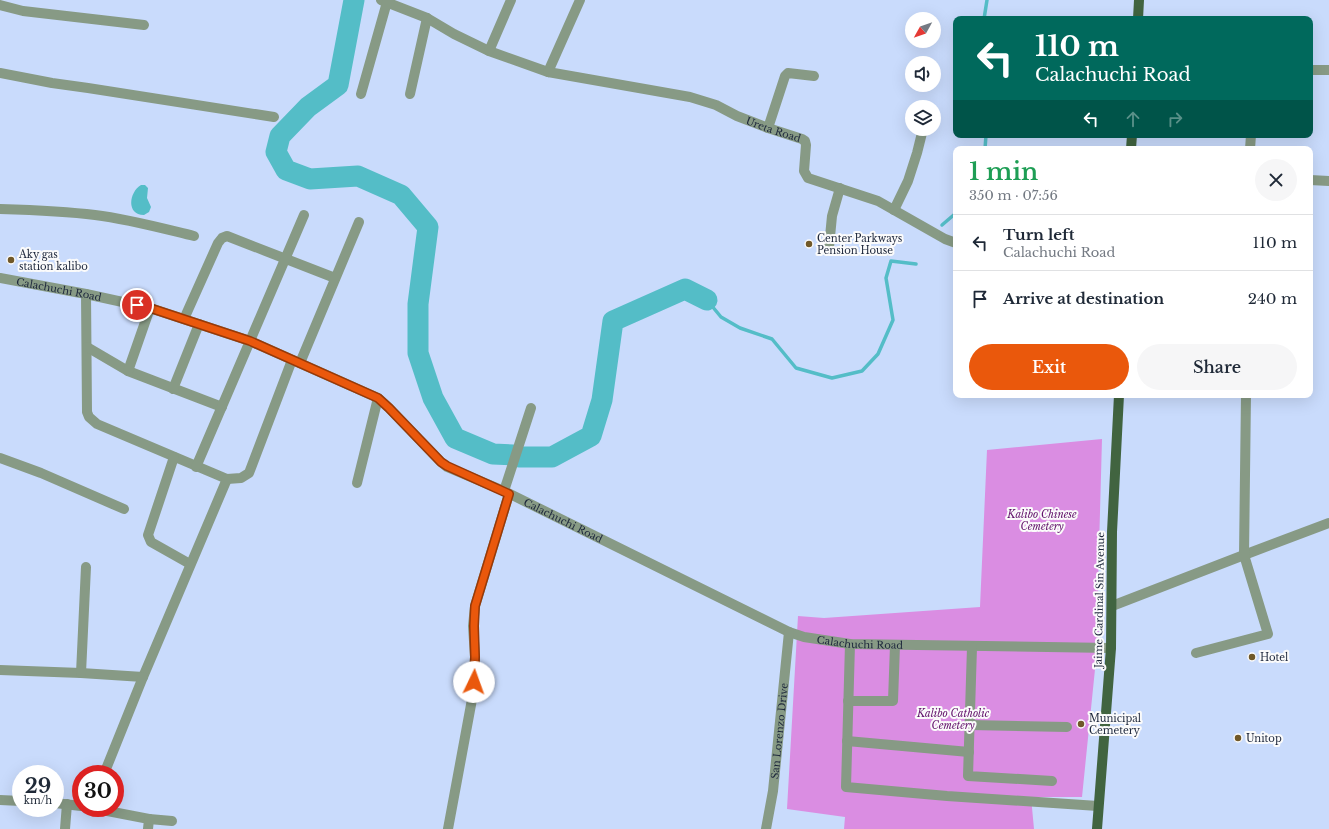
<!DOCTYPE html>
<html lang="en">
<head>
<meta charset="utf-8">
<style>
  body { margin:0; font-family:"Libre Baskerville",serif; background:#f6f6f7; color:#1f2937; height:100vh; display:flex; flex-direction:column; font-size:15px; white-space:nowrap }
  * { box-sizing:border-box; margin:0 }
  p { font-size:13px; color:#747a83 }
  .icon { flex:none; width:22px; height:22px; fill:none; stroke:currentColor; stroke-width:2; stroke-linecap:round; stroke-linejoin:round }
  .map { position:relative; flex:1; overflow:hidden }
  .side { position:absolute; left:953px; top:146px; width:360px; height:252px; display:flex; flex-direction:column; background:#fff; border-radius:8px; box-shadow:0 4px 16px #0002 }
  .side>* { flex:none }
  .top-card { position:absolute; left:953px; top:16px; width:360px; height:122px; border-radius:8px; box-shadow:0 4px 16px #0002; background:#00695c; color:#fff; overflow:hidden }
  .needle { width:26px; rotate:230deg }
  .tools { position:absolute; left:905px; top:12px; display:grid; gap:8px }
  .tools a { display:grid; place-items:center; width:36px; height:36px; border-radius:50%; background:#fff; box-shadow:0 4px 16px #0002; font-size:20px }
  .speed { position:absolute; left:12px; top:765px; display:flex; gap:8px; font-size:20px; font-weight:700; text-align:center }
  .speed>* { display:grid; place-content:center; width:52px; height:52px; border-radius:50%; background:#fff; box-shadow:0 4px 16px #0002; line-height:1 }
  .speed small { font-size:10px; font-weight:400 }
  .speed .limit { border:6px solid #d22; background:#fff; color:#111 }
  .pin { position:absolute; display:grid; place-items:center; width:34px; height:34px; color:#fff; margin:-17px; border:2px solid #fff; border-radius:50%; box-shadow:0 1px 4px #0007 }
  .me { position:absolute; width:44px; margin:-22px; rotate:3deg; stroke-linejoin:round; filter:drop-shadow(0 0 3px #0008) }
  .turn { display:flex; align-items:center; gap:14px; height:84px; padding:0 16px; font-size:18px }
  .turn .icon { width:52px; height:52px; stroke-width:2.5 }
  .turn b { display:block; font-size:28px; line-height:34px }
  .lanes { display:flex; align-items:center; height:38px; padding:0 16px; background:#0003; justify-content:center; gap:20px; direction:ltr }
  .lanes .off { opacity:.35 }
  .round { display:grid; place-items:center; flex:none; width:42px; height:42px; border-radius:21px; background:#f6f6f7 }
  .head { display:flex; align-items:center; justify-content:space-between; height:68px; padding:0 16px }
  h1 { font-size:24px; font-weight:600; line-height:30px; color:#1e9e55 }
  .action { display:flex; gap:8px; margin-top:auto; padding:8px 16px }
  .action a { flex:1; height:46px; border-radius:24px; background:#ea580c; color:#fff; font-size:16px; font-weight:600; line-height:46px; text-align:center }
  .action a+a { background:#f6f6f7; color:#1f2937 }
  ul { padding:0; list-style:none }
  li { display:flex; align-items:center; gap:12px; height:56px; padding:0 16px; border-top:1px solid #e0e1e3 }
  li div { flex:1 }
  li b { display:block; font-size:15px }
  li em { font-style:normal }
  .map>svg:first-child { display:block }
</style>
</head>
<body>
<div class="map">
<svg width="1329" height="829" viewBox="0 0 1329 829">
  <rect width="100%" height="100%" fill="#c9dbfc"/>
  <path fill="#da8de2" d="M1102 439 1098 585 1099 630 1082 797H1031L1034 829H844L845 817 787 809 798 616 824 618 980 607 987 450Z"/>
  <path fill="#54bdc7" d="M141 185H145L148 188 147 198 151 207 149 212 144 215C126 215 129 192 141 185Z"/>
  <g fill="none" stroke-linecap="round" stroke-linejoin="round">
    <g stroke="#54bdc7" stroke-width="3.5">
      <path d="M984 19 987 0"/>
      <path d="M985 149 986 135"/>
      <path d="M942 225 956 213"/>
      <path d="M707 300 721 317 740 328 772 339 796 368 832 378 862 371 878 354 893 320 886 278 891 261 916 264"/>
    </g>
    <g stroke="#54bdc7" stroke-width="21">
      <path d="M354 0 338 85 308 107 280 136 276 152 286 170 310 179 358 176 401 195 428 227 418 304V353L433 398 455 438 493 454 513 455"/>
      <path d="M519 457H552L591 436 602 400 613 321 685 289 707 300"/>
    </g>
    <g stroke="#879a85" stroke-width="10">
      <path d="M381 0 427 18 454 34 489 51 548 72 580 0"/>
      <path d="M0 5 23 11 144 25"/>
      <path d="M489 51 511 0"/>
      <path d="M1310 70H1329"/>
      <path id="s1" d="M548 72 690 97 716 105 737 116 768 128 802 139 805 141 806 145 804 171 808 178 878 201 945 239 956 243"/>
      <path d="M0 73 52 83 88 88 274 117"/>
      <path d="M361 94 387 2"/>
      <path d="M410 94 427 18"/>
      <path d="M768 128 785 76 788 73 814 76"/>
      <path d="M1250 149 1251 135"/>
      <path d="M1310 180 1329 181"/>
      <path d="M0 209C32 210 63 211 95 215 128 219 161 228 194 236"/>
      <path d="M894 210 908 181 917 153 923 129"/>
      <path d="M829 247 832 216 840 188"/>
      <path id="s2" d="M0 278 86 294 150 308 250 341 378 398 389 408 441 462 447 467 504 491 789 632 804 637 850 644 1111 648"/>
      <path d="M86 294 87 412 89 417 97 424 227 479 241 478 249 473 292 360"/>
      <path d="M184 319 218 243 222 238 227 236 335 278"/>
      <path d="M87 347 128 371 222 407"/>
      <path d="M300 363 359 222"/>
      <path d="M128 371 150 308"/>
      <path d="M173 389 199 324"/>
      <path d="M174 457 148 535 151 542 190 564"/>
      <path d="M0 458 41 473 124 509"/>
      <path d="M196 467 304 215"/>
      <path d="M357 483 378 398"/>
      <path d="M504 491 531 408"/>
      <path d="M1112 606 1244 555 1329 523"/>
      <path d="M850 644 846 787 947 796 1098 806"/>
      <path d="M972 647 968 776 1052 781"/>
      <path d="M1196 653 1268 634 1244 555 1246 395"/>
      <path d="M0 670 81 673 143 677 227 479"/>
      <path d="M81 673 86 567"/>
      <path d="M848 701H893L895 645"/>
      <path d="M970 725 1067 727"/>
      <path d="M847 741 969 752"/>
      <path d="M104 774 143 677"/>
      <path d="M0 800 21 801"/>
      <path d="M55 803 81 806"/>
      <path d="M92 808 149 819 148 829"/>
      <path d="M149 819 172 821"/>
      <path d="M65 829 67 804"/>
      <path d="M448 829 473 694 475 657 473 626 475 606 509 494"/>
      <path id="s3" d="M766 829 773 791 789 632"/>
    </g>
    <g stroke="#416440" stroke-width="10">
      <path d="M1138 19 1139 0"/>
      <path d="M1131 149 1132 135"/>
      <path d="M1097 829 1111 648 1112 532 1119 395"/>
    </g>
  </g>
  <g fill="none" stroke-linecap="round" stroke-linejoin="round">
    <defs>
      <path id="route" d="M137 305 150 308 250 341 378 398 389 408 441 462 447 466 509 494 475 606 474 626 475 657 474 682"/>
    </defs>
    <use href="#route" stroke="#983908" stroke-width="10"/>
    <use href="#route" stroke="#ea580c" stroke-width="7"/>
  </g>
  <g fill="#705828" stroke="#fbfbfb" stroke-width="1.5">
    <circle cx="809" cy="244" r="4"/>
    <circle cx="11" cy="260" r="4"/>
    <circle cx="1252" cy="657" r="4"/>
    <circle cx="1081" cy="724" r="4"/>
    <circle cx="1238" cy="738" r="4"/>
  </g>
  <g text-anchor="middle" stroke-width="4" stroke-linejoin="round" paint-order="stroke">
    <g font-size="10" fill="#1d273c" stroke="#fbfbfb">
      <text dy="4" stroke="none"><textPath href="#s1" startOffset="234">Ureta Road</textPath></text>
      <text dy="4" stroke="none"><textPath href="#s2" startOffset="60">Calachuchi Road</textPath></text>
      <text dy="4" stroke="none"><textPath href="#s2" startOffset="624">Calachuchi Road</textPath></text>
      <text transform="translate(1099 600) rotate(-89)" y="4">Jaime Cardinal Sin Avenue</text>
      <text dy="4" stroke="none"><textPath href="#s2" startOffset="948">Calachuchi Road</textPath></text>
      <text dy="4" stroke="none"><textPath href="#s3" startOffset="99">San Lorenzo Drive</textPath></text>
    </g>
    <g font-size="10" fill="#1d273c" stroke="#fbfbfb" text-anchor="start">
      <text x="817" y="242">Center Parkways<tspan x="817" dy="12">Pension House</tspan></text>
      <text x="19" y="258">Aky gas<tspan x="19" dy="12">station kalibo</tspan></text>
      <text x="1260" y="661">Hotel</text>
      <text x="1089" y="722">Municipal<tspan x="1089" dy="12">Cemetery</tspan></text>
      <text x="1246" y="742">Unitop</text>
    </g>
    <g font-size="10" font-style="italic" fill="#600f69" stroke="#fbfbfb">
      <text x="1042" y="518">Kalibo Chinese<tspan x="1042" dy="12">Cemetery</tspan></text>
      <text x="953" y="717">Kalibo Catholic<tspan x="953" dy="12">Cemetery</tspan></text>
    </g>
  </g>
</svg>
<div class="tools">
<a><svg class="needle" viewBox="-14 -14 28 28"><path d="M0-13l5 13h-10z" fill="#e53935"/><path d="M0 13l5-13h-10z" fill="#747a83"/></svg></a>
<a><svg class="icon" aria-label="sound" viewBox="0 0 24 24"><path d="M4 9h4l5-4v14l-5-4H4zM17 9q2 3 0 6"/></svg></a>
<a><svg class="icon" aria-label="layers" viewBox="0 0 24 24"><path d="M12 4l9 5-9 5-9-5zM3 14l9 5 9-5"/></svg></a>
</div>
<div class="speed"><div>29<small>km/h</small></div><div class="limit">30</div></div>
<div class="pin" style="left:137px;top:305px;background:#d93025"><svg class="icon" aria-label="arrive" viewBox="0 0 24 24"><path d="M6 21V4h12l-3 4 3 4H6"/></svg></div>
<svg class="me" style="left:474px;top:682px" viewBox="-20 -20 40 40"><circle r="19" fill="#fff"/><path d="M0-13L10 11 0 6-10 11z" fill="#ea580c"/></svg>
<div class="top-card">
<div class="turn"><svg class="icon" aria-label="left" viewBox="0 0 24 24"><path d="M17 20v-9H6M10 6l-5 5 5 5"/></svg><div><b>110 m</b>Calachuchi Road</div></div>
<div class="lanes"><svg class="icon" aria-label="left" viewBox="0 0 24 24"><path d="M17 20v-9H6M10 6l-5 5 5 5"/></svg><svg class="icon off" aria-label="ahead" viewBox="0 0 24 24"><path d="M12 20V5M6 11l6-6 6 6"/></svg><svg class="icon off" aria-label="right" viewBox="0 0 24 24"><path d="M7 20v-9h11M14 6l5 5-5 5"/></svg></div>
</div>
<section class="side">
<div class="head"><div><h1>1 min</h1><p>350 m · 07:56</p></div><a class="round"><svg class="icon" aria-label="close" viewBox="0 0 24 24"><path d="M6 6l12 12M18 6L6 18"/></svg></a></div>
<ul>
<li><svg class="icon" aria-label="left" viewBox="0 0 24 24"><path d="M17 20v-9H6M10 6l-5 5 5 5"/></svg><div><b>Turn left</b><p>Calachuchi Road</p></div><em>110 m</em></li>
<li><svg class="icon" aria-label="arrive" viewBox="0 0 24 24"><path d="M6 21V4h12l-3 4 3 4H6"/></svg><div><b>Arrive at destination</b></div><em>240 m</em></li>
</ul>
<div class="action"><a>Exit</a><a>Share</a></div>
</section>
</div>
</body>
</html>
